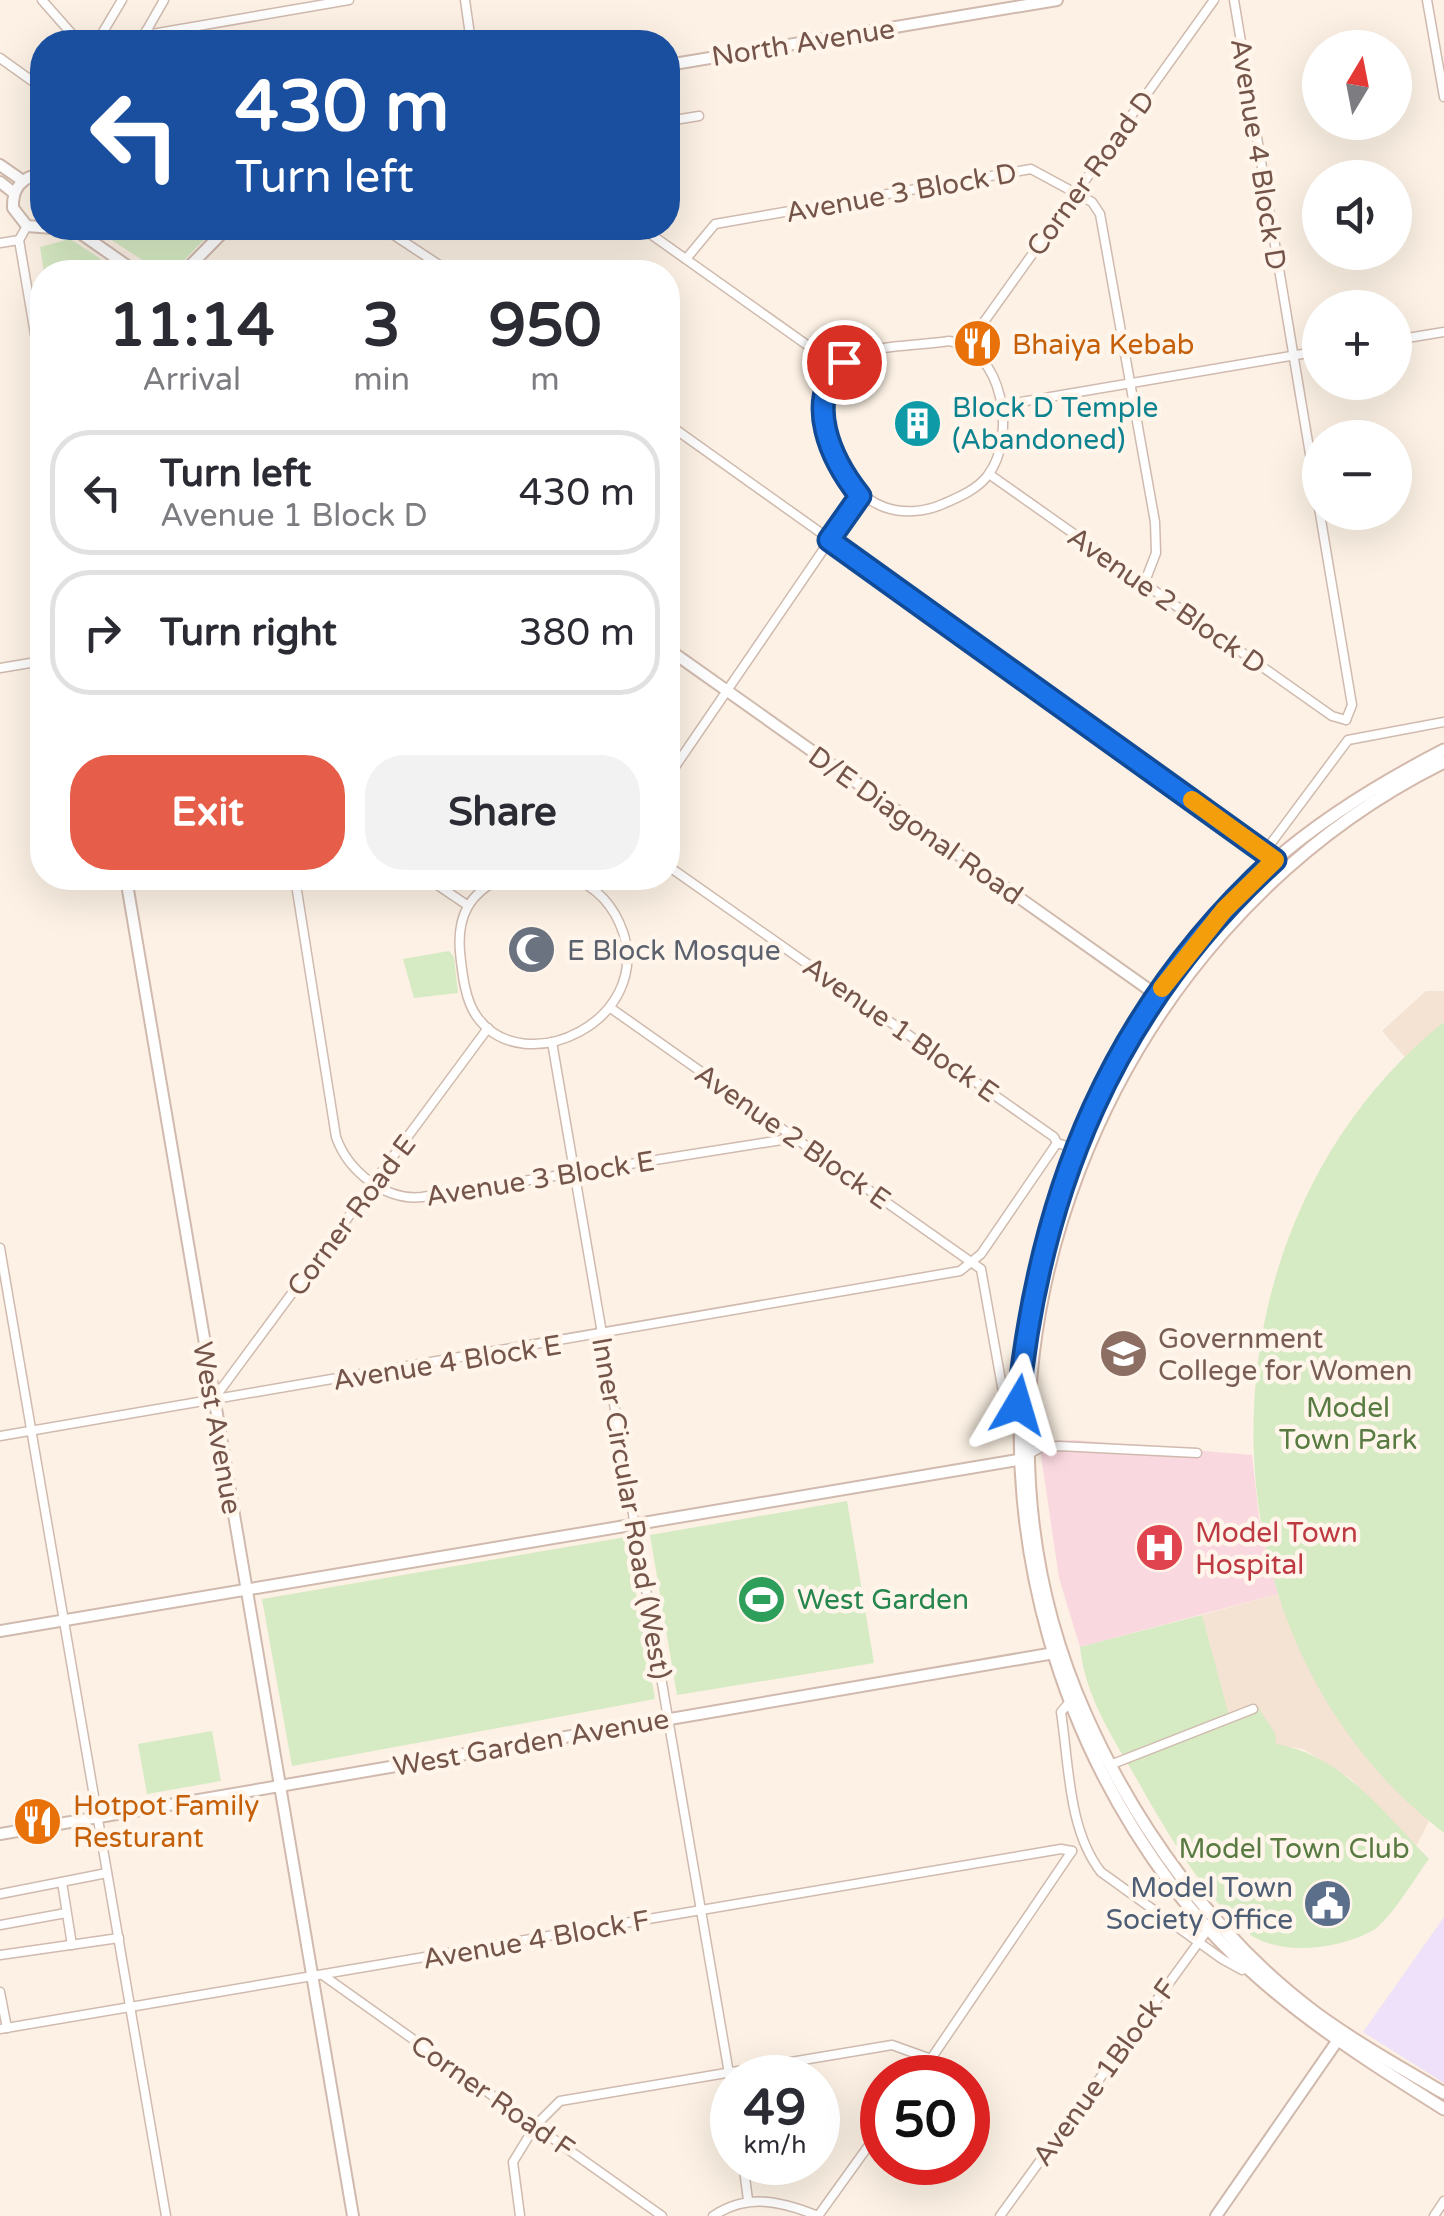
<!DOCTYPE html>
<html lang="en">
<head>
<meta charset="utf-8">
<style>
  body { margin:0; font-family:"Varela Round",sans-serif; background:#f2f2f3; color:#2b2b33; height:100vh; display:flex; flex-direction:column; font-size:38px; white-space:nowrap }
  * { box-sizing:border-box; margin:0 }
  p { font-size:32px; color:#7c7c81 }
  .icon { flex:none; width:55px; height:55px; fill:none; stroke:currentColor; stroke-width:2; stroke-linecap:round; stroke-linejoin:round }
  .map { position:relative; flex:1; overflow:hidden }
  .panel { position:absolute; left:30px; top:260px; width:650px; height:630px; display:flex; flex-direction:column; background:#fff; border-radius:40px; box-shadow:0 10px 40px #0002 }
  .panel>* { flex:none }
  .hud { position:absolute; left:30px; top:30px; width:650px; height:210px; border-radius:40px; box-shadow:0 10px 40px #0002; background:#1a4fa0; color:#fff; overflow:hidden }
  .needle { width:65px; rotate:10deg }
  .tools { position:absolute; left:1302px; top:30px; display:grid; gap:20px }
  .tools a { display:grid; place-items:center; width:110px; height:110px; border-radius:50%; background:#fff; box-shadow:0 10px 40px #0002; font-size:50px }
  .speed { position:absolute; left:710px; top:2055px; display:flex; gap:20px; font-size:50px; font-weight:700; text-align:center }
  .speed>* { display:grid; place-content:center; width:130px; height:130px; border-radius:50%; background:#fff; box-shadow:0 10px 40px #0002; line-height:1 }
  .speed small { font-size:25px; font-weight:400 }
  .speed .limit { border:15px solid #d22; background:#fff; color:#111 }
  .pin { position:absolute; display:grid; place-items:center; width:85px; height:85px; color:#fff; margin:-42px; border:5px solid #fff; border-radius:50%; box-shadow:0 2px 10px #0007 }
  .me { position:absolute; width:110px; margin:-55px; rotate:7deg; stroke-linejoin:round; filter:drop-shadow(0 0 8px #0008) }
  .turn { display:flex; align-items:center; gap:35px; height:210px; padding:0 40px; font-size:45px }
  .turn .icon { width:130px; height:130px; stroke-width:2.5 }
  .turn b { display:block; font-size:70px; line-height:85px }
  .eta { display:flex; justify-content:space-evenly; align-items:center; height:170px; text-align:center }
  .eta b { font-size:60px; font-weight:700; line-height:70px }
  .primary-button { display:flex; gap:20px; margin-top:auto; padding:20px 40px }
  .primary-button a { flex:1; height:115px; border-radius:40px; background:#e65e4a; color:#fff; font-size:40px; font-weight:700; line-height:115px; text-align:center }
  .primary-button a+a { background:#f2f2f3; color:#2b2b33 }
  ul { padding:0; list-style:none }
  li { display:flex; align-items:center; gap:30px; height:125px; margin:0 20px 15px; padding:0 20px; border:5px solid #e1e1e2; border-radius:40px }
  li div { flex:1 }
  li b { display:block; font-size:38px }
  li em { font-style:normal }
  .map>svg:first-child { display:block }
</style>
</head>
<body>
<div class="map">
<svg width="1444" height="2216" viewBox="0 0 1444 2216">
  <rect width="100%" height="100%" fill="#fcf1e4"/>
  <g fill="#f4e2d3">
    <path d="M1426 991H1444V1022L1405 1057 1382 1031Z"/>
    <path d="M1278 1594 1309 1666 1400 1794 1429 1821 1416 1846 1350 1778 1303 1749 1276 1745 1230 1720 1202 1615Z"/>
  </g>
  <path fill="#eee1f9" d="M1444 1917V2083L1363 2032Z"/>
  <path fill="#fad8df" d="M1074 1440 1252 1455 1259 1517 1278 1594 1080 1647 1059 1578 1039 1442Z"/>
  <g fill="#d6eac3">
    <path d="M93 228H215L173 272H161Z"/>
    <path d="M70 239 121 272H44L40 247Z"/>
    <path d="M449 951 454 957 458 993 414 998 403 959Z"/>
    <path d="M1444 1022V1833C1186 1636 1194 1221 1444 1022Z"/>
    <path d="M847 1501 874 1663 677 1695 650 1535Z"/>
    <path d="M626 1537 655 1699 292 1766 262 1599Z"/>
    <path d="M1202 1615 1230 1719 1255 1703 1275 1733 1276 1744C1342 1755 1384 1813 1429 1859 1416 1876 1389 1922 1372 1931 1339 1949 1279 1957 1248 1933 1209 1902 1169 1836 1144 1792 1118 1744 1086 1703 1080 1647Z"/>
    <path d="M212 1731 221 1781 147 1794 138 1744Z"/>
  </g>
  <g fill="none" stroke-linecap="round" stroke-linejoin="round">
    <defs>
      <g id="minor">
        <path d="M42 0 79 42"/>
        <path d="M465 0 471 42"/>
        <path d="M1234 0 1352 705 1346 720"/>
        <path d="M1427 0 1444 97"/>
        <path d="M146 31 152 34 349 0"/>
        <path d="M97 42 122 0"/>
        <path d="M140 42 164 0"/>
        <path d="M0 58 42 88"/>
        <path d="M668 121 699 116"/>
        <path d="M383 228 450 272"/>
        <path d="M642 228 838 367"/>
        <path d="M19 240 42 375"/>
        <path d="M0 243 19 240 27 226"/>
        <path d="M686 259 715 224 1031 169 1092 202 1100 214 1155 522 1156 553 1144 584"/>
        <path d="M1395 340 1444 332"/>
        <path d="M949 341C1004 349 1017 437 988 475 978 489 959 497 943 504 925 512 903 514 884 507 836 490 796 397 845 361 869 344 920 346 949 341Z"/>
        <path d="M966 347 1214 0"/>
        <path d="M1003 405 1320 351"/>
        <path d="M668 424 1266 850 1284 870"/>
        <path d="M989 474 1332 716 1346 720"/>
        <path d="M0 668 42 661"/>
        <path d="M668 777 860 496"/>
        <path d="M1266 850 1348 740 1444 722"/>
        <path d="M668 866 1054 1137 1057 1143 1077 1149"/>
        <path d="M295 878 336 1137C348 1171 385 1201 422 1197L794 1138"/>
        <path d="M427 878 467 905"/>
        <path d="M501 878C469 894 457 916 460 952 462 972 465 1002 478 1018 525 1081 652 1021 623 932 614 906 598 888 573 878"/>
        <path d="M612 1009 981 1269 1003 1392 1008 1402 1017 1405"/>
        <path d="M552 1042 732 2091"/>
        <path d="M0 1248 166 2216"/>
        <path d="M213 1400 488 1028"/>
        <path d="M0 1436 960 1271 981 1254 1057 1143"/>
        <path d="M1029 1454 1042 1447 1059 1446 1197 1453"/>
        <path d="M1068 1704 1061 1712C1069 1764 1068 1830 1101 1872L1222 1959 1242 1970 1249 1967"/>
        <path d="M1110 1765 1253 1709"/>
        <path d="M62 1882 72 1945"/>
        <path d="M0 1894 107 1873"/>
        <path d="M0 1925 66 1913"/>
        <path d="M0 1955 119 1938"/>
        <path d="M324 1976 662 2216"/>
        <path d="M0 1992 7 2028"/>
        <path d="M0 2029 1061 1849 1072 1851"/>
        <path d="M918 2078 1072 1851"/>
        <path d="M743 2162 748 2200"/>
        <path d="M520 2216 513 2162 535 2126 560 2101 892 2045 931 2059"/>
        <path d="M713 2216C748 2193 781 2201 818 2216"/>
        <path d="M818 2216 882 2127"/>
        <path d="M1000 2216 1209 1928"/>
        <path d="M1434 2216 1444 2201"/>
      </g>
      <g id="tertiary">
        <path d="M668 65 1057 0"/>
        <path d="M0 165 23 181"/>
        <path d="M42 174C23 176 12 188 13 208L27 226 53 228"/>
        <path d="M0 182 14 193"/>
        <path d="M73 228 136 272"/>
        <path d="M184 272 227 228"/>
        <path d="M668 649 1165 1001"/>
        <path d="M126 878 353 2216"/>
        <path d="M0 1631 1018 1460 1028 1454"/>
        <path d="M0 1834 1060 1652"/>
        <path d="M1216 2216 1340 2037"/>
      </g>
      <g id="secondary">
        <path d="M1444 750C1376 785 1303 830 1249 884 977 1152 943 1578 1171 1884 1244 1982 1342 2045 1444 2109"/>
        <path d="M1444 762C1106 929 929 1365 1086 1715 1136 1828 1217 1940 1317 2014 1357 2043 1401 2068 1444 2093"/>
      </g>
    </defs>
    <use href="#minor" stroke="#d0baae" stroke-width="11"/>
    <use href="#tertiary" stroke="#d0baae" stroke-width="14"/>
    <use href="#secondary" stroke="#d3b9ab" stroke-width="15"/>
    <use href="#minor" stroke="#fff" stroke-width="8"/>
    <use href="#tertiary" stroke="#fff" stroke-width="10"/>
    <use href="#secondary" stroke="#fff" stroke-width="11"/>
  </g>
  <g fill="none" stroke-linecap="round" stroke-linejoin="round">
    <defs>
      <path id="route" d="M844 362C802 400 832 461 860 496L829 540 1275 860C1113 1008 1039 1191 1018 1405"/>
    </defs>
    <use href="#route" stroke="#114b97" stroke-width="25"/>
    <use href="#route" stroke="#1a73e8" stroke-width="18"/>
    <path stroke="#f59e0b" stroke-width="18" d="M1162 988 1224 910 1275 860 1192 800"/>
  </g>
  <defs>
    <symbol id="restaurant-disc" viewBox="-11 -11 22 22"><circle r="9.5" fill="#e8710a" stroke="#fff5eb"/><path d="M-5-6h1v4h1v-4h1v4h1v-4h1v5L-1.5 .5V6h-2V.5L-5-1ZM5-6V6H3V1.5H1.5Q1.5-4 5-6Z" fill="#fff"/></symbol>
    <symbol id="building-disc" viewBox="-11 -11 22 22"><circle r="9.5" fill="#0f9aa8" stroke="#fff5eb"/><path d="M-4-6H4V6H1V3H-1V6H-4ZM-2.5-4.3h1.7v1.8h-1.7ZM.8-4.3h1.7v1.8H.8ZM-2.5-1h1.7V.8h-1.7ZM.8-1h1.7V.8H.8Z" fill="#fff"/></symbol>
    <symbol id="mosque-disc" viewBox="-11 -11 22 22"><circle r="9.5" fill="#6b7280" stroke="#fff5eb"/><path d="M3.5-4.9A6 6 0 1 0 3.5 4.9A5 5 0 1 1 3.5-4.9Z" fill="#fff"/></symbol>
    <symbol id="university-disc" viewBox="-11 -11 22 22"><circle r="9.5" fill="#8d6e63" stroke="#fff5eb"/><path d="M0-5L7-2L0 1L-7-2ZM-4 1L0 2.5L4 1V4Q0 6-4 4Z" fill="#fff"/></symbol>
    <symbol id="hospital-disc" viewBox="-11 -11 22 22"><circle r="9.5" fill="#e0444e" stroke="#fff5eb"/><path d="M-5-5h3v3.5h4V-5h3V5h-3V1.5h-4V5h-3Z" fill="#fff"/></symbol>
    <symbol id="stadium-disc" viewBox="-11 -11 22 22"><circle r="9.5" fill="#2e9e5b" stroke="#fff5eb"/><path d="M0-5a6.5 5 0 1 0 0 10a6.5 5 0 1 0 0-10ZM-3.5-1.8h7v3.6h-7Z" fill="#fff"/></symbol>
    <symbol id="civic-disc" viewBox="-11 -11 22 22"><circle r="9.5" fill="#5c6f8a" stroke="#fff5eb"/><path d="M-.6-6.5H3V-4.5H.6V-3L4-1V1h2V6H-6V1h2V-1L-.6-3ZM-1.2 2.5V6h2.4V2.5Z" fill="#fff"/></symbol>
  </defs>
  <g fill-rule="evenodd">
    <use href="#restaurant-disc" x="950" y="316" width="55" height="55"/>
    <use href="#building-disc" x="890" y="396" width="55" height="55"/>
    <use href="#mosque-disc" x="504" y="922" width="55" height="55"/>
    <use href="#university-disc" x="1096" y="1326" width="55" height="55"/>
    <use href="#hospital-disc" x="1132" y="1520" width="55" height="55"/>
    <use href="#stadium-disc" x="734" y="1572" width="55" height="55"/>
    <use href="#restaurant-disc" x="10" y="1794" width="55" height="55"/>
    <use href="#civic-disc" x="1300" y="1876" width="55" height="55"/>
  </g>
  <g text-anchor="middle" stroke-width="9" stroke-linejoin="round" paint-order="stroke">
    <g font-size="28" fill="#75554a" stroke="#fff5eb">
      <text transform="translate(803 42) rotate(-9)" y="10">North Avenue</text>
      <text transform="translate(1259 154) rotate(81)" y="10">Avenue 4 Block D</text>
      <text transform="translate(1090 173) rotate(-54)" y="10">Corner Road D</text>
      <text transform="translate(901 192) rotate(-10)" y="10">Avenue 3 Block D</text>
      <text transform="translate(1167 600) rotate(35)" y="10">Avenue 2 Block D</text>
      <text transform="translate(916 825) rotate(35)" y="10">D/E Diagonal Road</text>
      <text transform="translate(901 1029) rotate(35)" y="10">Avenue 1 Block E</text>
      <text transform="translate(793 1136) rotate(35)" y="10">Avenue 2 Block E</text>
      <text transform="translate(540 1178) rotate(-9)" y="10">Avenue 3 Block E</text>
      <text transform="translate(351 1215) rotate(-53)" y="10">Corner Road E</text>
      <text transform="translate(447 1362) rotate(-9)" y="10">Avenue 4 Block E</text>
      <text transform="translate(218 1428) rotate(80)" y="10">West Avenue</text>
      <text transform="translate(632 1508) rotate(80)" y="10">Inner Circular Road (West)</text>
      <text transform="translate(531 1742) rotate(-10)" y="10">West Garden Avenue</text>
      <text transform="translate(536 1939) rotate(-10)" y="10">Avenue 4 Block F</text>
      <text transform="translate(1104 2072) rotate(-54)" y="10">Avenue 1Block F</text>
      <text transform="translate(493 2096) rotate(35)" y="10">Corner Road F</text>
    </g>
    <g font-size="28" fill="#c56008" stroke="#fff5eb" text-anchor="start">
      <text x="1012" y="354">Bhaiya Kebab</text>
      <text x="73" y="1815">Hotpot Family<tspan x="73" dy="32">Resturant</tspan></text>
    </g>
    <g font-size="28" fill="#0d838f" stroke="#fff5eb" text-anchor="start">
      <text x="952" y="417">Block D Temple<tspan x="952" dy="32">(Abandoned)</tspan></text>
    </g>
    <g font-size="28" fill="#5b616d" stroke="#fff5eb" text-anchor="start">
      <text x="567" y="960">E Block Mosque</text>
    </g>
    <g font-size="28" fill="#785e54" stroke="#fff5eb" text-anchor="start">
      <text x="1158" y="1348">Government<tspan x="1158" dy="32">College for Women</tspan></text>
    </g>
    <g font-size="28" fill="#587b42" stroke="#fff5eb">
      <text x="1348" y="1417">Model<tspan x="1348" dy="32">Town Park</tspan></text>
      <text x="1294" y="1858">Model Town Club</text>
    </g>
    <g font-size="28" fill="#be3a42" stroke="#fff5eb" text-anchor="start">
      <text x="1195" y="1542">Model Town<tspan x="1195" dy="32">Hospital</tspan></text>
    </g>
    <g font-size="28" fill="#27864d" stroke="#fff5eb" text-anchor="start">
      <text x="797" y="1609">West Garden</text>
    </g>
    <g font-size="28" fill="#4e5e75" stroke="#fff5eb" text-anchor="end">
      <text x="1293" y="1897">Model Town<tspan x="1293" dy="32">Society Office</tspan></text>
    </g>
  </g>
</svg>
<div class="tools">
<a><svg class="needle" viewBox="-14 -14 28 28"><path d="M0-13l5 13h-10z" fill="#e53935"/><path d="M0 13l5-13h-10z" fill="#7c7c81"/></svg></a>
<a><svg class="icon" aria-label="sound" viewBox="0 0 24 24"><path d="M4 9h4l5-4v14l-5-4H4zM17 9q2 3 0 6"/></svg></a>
<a>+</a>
<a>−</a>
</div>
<div class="speed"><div>49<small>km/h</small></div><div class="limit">50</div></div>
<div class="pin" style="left:844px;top:362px;background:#d93025"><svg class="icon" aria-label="arrive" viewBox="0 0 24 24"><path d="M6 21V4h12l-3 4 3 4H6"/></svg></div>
<svg class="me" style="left:1018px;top:1405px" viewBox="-20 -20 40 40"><path d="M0-17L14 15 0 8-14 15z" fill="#1a73e8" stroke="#fff" stroke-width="4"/></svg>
<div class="hud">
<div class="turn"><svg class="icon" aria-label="left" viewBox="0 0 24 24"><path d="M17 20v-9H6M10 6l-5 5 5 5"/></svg><div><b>430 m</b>Turn left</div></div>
</div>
<section class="panel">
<div class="eta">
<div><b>11:14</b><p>Arrival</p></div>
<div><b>3</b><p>min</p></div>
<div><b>950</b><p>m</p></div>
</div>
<ul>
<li><svg class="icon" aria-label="left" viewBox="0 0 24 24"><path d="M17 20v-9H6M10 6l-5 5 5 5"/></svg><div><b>Turn left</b><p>Avenue 1 Block D</p></div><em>430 m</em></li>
<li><svg class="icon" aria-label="right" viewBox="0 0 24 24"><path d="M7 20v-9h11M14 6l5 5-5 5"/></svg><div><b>Turn right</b></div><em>380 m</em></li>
</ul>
<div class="primary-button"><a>Exit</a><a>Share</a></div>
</section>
</div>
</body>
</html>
